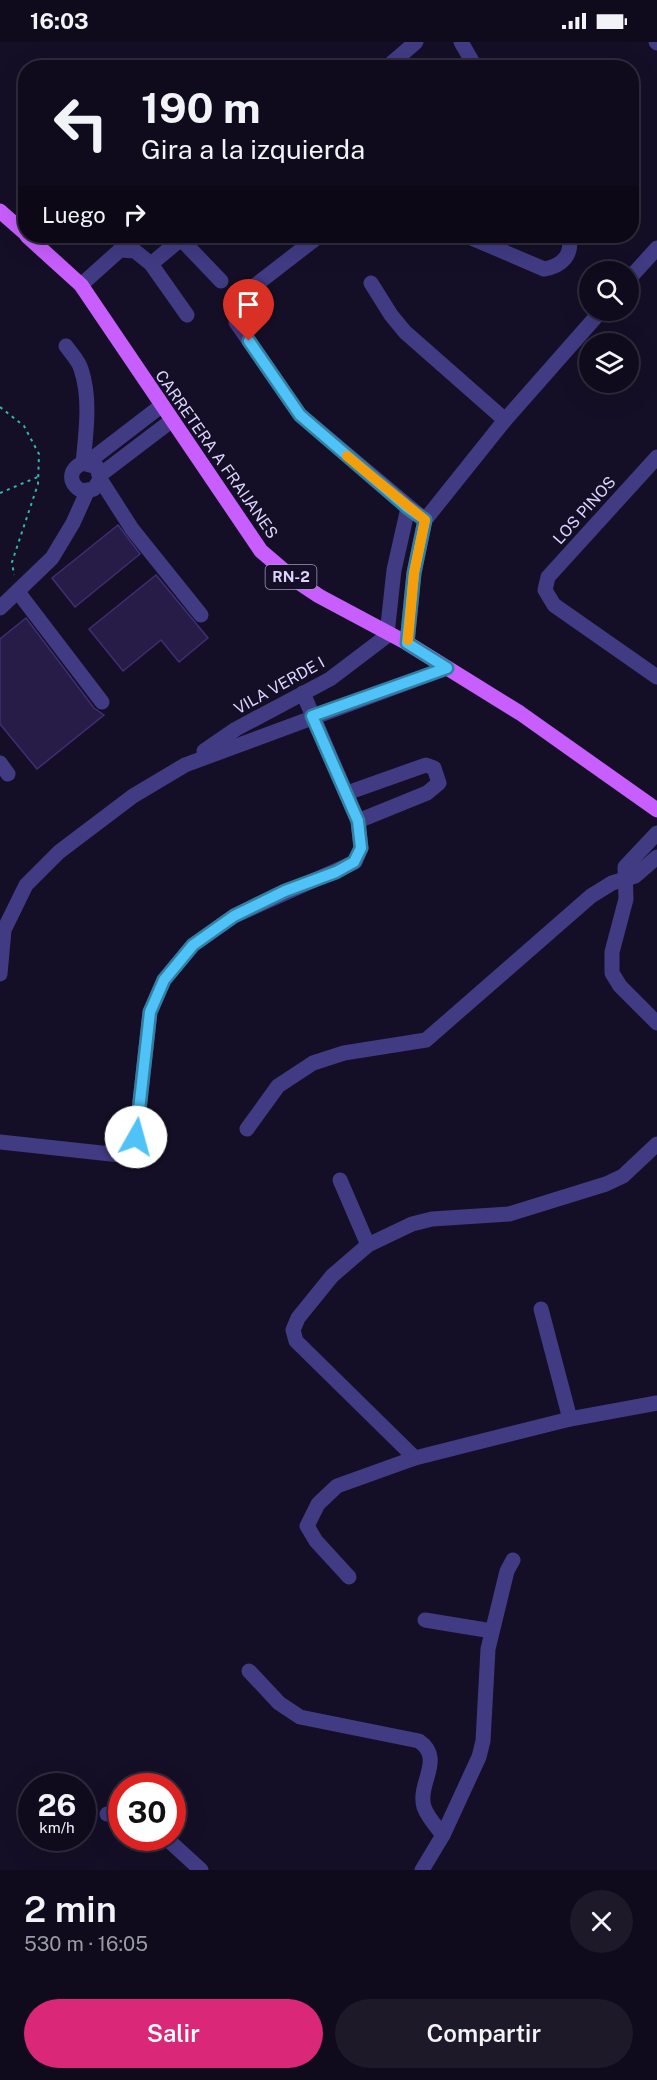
<!DOCTYPE html>
<html lang="es">
<head>
<meta charset="utf-8">
<style>
  body { margin:0; font-family:"Public Sans",sans-serif; background:#1d1929; color:#f1f3f6; height:100vh; display:flex; flex-direction:column; font-size:22px; white-space:nowrap }
  * { box-sizing:border-box; margin:0 }
  p { font-size:20px; color:#9b9ba3 }
  .icon { flex:none; width:33px; height:33px; fill:none; stroke:currentColor; stroke-width:2; stroke-linecap:round; stroke-linejoin:round }
  .map { position:relative; height:1828px; overflow:hidden }
  .drawer { display:flex; flex-direction:column; background:#0f0b1c; flex:1 }
  .drawer>* { flex:none }
  .banner { position:absolute; left:18px; top:18px; width:621px; height:183px; border-radius:24px; box-shadow:0 6px 24px #0002,0 0 0 2px #2f2b3b; background:#0f0b1c; color:#f1f3f6; overflow:hidden }
  .tools { position:absolute; left:579px; top:219px; display:grid; gap:12px }
  .tools a { display:grid; place-items:center; width:60px; height:60px; border-radius:50%; background:#0f0b1c; box-shadow:0 6px 24px #0002,0 0 0 2px #2f2b3b; font-size:30px }
  .speed { position:absolute; left:18px; top:1731px; display:flex; gap:12px; font-size:30px; font-weight:700; text-align:center }
  .speed>* { display:grid; place-content:center; width:78px; height:78px; border-radius:50%; background:#0f0b1c; box-shadow:0 6px 24px #0002,0 0 0 2px #2f2b3b; line-height:1 }
  .speed small { font-size:15px; font-weight:400 }
  .speed .limit { border:9px solid #d22; background:#fff; color:#111 }
  .pin { position:absolute; display:grid; place-items:center; width:51px; height:51px; color:#fff; margin:-62px -26px; border-radius:50% 50% 50% 0; rotate:-45deg; box-shadow:0 0 6px #0007 }
  .pin .icon { rotate:45deg }
  .me { position:absolute; width:66px; margin:-33px; rotate:7deg; stroke-linejoin:round; filter:drop-shadow(0 0 4px #0008) }
  .turn { display:flex; align-items:center; gap:21px; height:126px; padding:0 24px; font-size:27px }
  .turn .icon { width:78px; height:78px; stroke-width:2.5 }
  .turn b { display:block; font-size:42px; line-height:51px }
  .then { display:flex; align-items:center; height:57px; padding:0 24px; background:#0003; gap:12px; font-size:22px }
  .round { display:grid; place-items:center; flex:none; width:63px; height:63px; border-radius:32px; background:#1d1929 }
  .summary { display:flex; align-items:center; justify-content:space-between; height:102px; padding:0 24px }
  h1 { font-size:36px; font-weight:600; line-height:45px }
  .button { display:flex; gap:12px; margin-top:auto; padding:12px 24px }
  .button a { flex:1; height:69px; border-radius:36px; background:#db2777; color:#fff; font-size:24px; font-weight:600; line-height:69px; text-align:center }
  .button a+a { background:#1d1929; color:#f1f3f6 }
  .status { display:flex; justify-content:space-between; align-items:center; height:42px; padding:0 30px; background:#0f0b1c; direction:ltr }
  .status svg { height:16px; fill:currentColor }
  .map>svg:first-child { display:block }
</style>
</head>
<body>
<div class="status"><b>16:03</b><svg viewBox="0 0 49 12"><path d="M0 12V9h3v3zM5 12V6h3v6zM10 12V3h3v9zM15 12V0h3v12zM26 1h20v11H26zM47 4h2v5h-2z"/></svg></div>
<div class="map">
<svg width="657" height="1828" viewBox="0 0 657 1828">
  <rect width="100%" height="100%" fill="#140f26"/>
  <g fill="#261c47" stroke="#3e2e72" stroke-width="1.5">
    <path d="M118 483 140 512 75 565 52 536Z"/>
    <path d="M156 533 208 596 179 620 161 598 123 629 89 587Z"/>
    <path d="M26 576 94 666 104 673 37 727 0 682V597Z"/>
  </g>
  <g fill="none" stroke-linecap="round" stroke-linejoin="round">
    <g stroke="#31b6b3" stroke-width="2" stroke-dasharray="3 4.5" stroke-linecap="butt">
      <path d="M0 365 24 384 39 412 38 442 12 520 14 533"/>
      <path d="M0 451 40 434"/>
    </g>
    <g stroke="#413b84" stroke-width="15">
      <path d="M461 0 476 26"/>
      <path d="M656 0 657 1"/>
      <path d="M386 26 416 0"/>
      <path d="M178 194 221 239"/>
      <path d="M319 194 240 255 235 266 236 280 300 373 425 478 505 378 602 268"/>
      <path d="M467 194 544 227C562 224 573 213 569 194"/>
      <path d="M151 222 181 197"/>
      <path d="M628 238 657 206"/>
      <path d="M371 241 391 273 405 290 505 378"/>
      <path d="M81 243 120 208 135 209 151 222 187 273"/>
      <path d="M66 304C71 311 79 319 81 327 91 356 86 391 83 421"/>
      <path d="M657 415 548 535 545 548 554 563 657 635"/>
      <path d="M88 420 161 364"/>
      <path d="M100 433 171 379"/>
      <path d="M100 437 94 447 82 449C68 442 68 427 83 421L97 425 100 437 132 487 201 573"/>
      <path d="M18 550 102 660"/>
      <path d="M0 566 52 516 73 481 87 450"/>
      <path d="M387 592 394 528 408 466"/>
      <path d="M407 601 414 531 425 478"/>
      <path d="M204 709 236 687 330 637 388 593"/>
      <path d="M0 721 8 732"/>
      <path d="M347 751 426 723 434 726 439 741 427 751 358 779"/>
      <path d="M657 791 625 825 626 857 612 910V931L620 944 657 981"/>
      <path d="M0 932 4 888 26 843 59 810 133 754 185 723 447 626"/>
      <path d="M247 1087 278 1044 313 1021 344 1011 426 998 591 854 612 841 635 834 657 815"/>
      <path d="M0 1100 120 1113 136 1095 150 970 164 938 193 903 234 874 355 820 361 806 358 779 303 651"/>
      <path d="M340 1138 368 1203"/>
      <path d="M541 1267 570 1377"/>
      <path d="M415 1416 296 1299 293 1288 298 1276 332 1234 368 1203 412 1182 432 1177 509 1172 606 1142 623 1134 657 1102"/>
      <path d="M349 1535 316 1499 307 1484 318 1462 337 1444 415 1416 570 1377 657 1361"/>
      <path d="M425 1578 492 1589"/>
      <path d="M249 1629 279 1661 300 1675 419 1699C445 1717 417 1741 424 1765 428 1776 436 1784 443 1793"/>
      <path d="M107 1772 122 1768"/>
      <path d="M166 1796 201 1828"/>
      <path d="M422 1828 443 1793 479 1715 483 1699 488 1607 507 1529 513 1518"/>
    </g>
    <g stroke="#c75efd" stroke-width="15">
      <path d="M0 169 26 192"/>
      <path d="M27 194 81 243 261 509 295 538 319 554 407 601 520 671 657 768"/>
    </g>
  </g>
  <g fill="none" stroke-linecap="round" stroke-linejoin="round">
    <defs>
      <path id="route" d="M136 1095 150 970 164 938 193 903 234 874 285 849 336 830 354 820 361 806 358 779 312 674 447 626 407 601 414 531 425 478 408 466 300 373 249 299"/>
    </defs>
    <use href="#route" stroke="#337fa1" stroke-width="15"/>
    <use href="#route" stroke="#4fc3f7" stroke-width="10"/>
    <path stroke="#f59e0b" stroke-width="10" d="M347 414 425 478 414 531 408 598"/>
  </g>
  <g text-anchor="middle" stroke-width="4.5" stroke-linejoin="round" paint-order="stroke">
    <rect fill="#140f26" stroke="#9f9abd" stroke-width="1.5" x="265.5" y="523" width="51" height="24" rx="4.5"/>
    <g font-size="15" font-weight="bold" fill="#dbd5fe">
      <text x="291" y="540">RN-2</text>
    </g>
    <g font-size="16" fill="#dbd5fe" stroke="#140f26">
      <text transform="translate(217 412) rotate(55)" y="6">CARRETERA A FRAIJANES</text>
      <text transform="translate(584 468) rotate(-48)" y="6">LOS PINOS</text>
      <text transform="translate(279 643) rotate(-29)" y="6">VILA VERDE I</text>
    </g>
  </g>
</svg>
<div class="tools">
<a><svg class="icon" aria-label="search" viewBox="0 0 24 24"><circle cx="10" cy="10" r="6"/><path d="M15 15l6 6"/></svg></a>
<a><svg class="icon" aria-label="layers" viewBox="0 0 24 24"><path d="M12 4l9 5-9 5-9-5zM3 14l9 5 9-5"/></svg></a>
</div>
<div class="speed"><div>26<small>km/h</small></div><div class="limit">30</div></div>
<div class="pin" style="left:249px;top:299px;background:#d93025"><svg class="icon" aria-label="arrive" viewBox="0 0 24 24"><path d="M6 21V4h12l-3 4 3 4H6"/></svg></div>
<svg class="me" style="left:136px;top:1095px" viewBox="-20 -20 40 40"><circle r="19" fill="#fff"/><path d="M0-13L10 11 0 6-10 11z" fill="#4fc3f7"/></svg>
<div class="banner">
<div class="turn"><svg class="icon" aria-label="left" viewBox="0 0 24 24"><path d="M17 20v-9H6M10 6l-5 5 5 5"/></svg><div><b>190 m</b>Gira a la izquierda</div></div>
<div class="then">Luego<svg class="icon" aria-label="right" viewBox="0 0 24 24"><path d="M7 20v-9h11M14 6l5 5-5 5"/></svg></div>
</div>
</div>
<section class="drawer">
<div class="summary"><div><h1>2 min</h1><p>530 m · 16:05</p></div><a class="round"><svg class="icon" aria-label="close" viewBox="0 0 24 24"><path d="M6 6l12 12M18 6L6 18"/></svg></a></div>
<div class="button"><a>Salir</a><a>Compartir</a></div>
</section>
</body>
</html>
